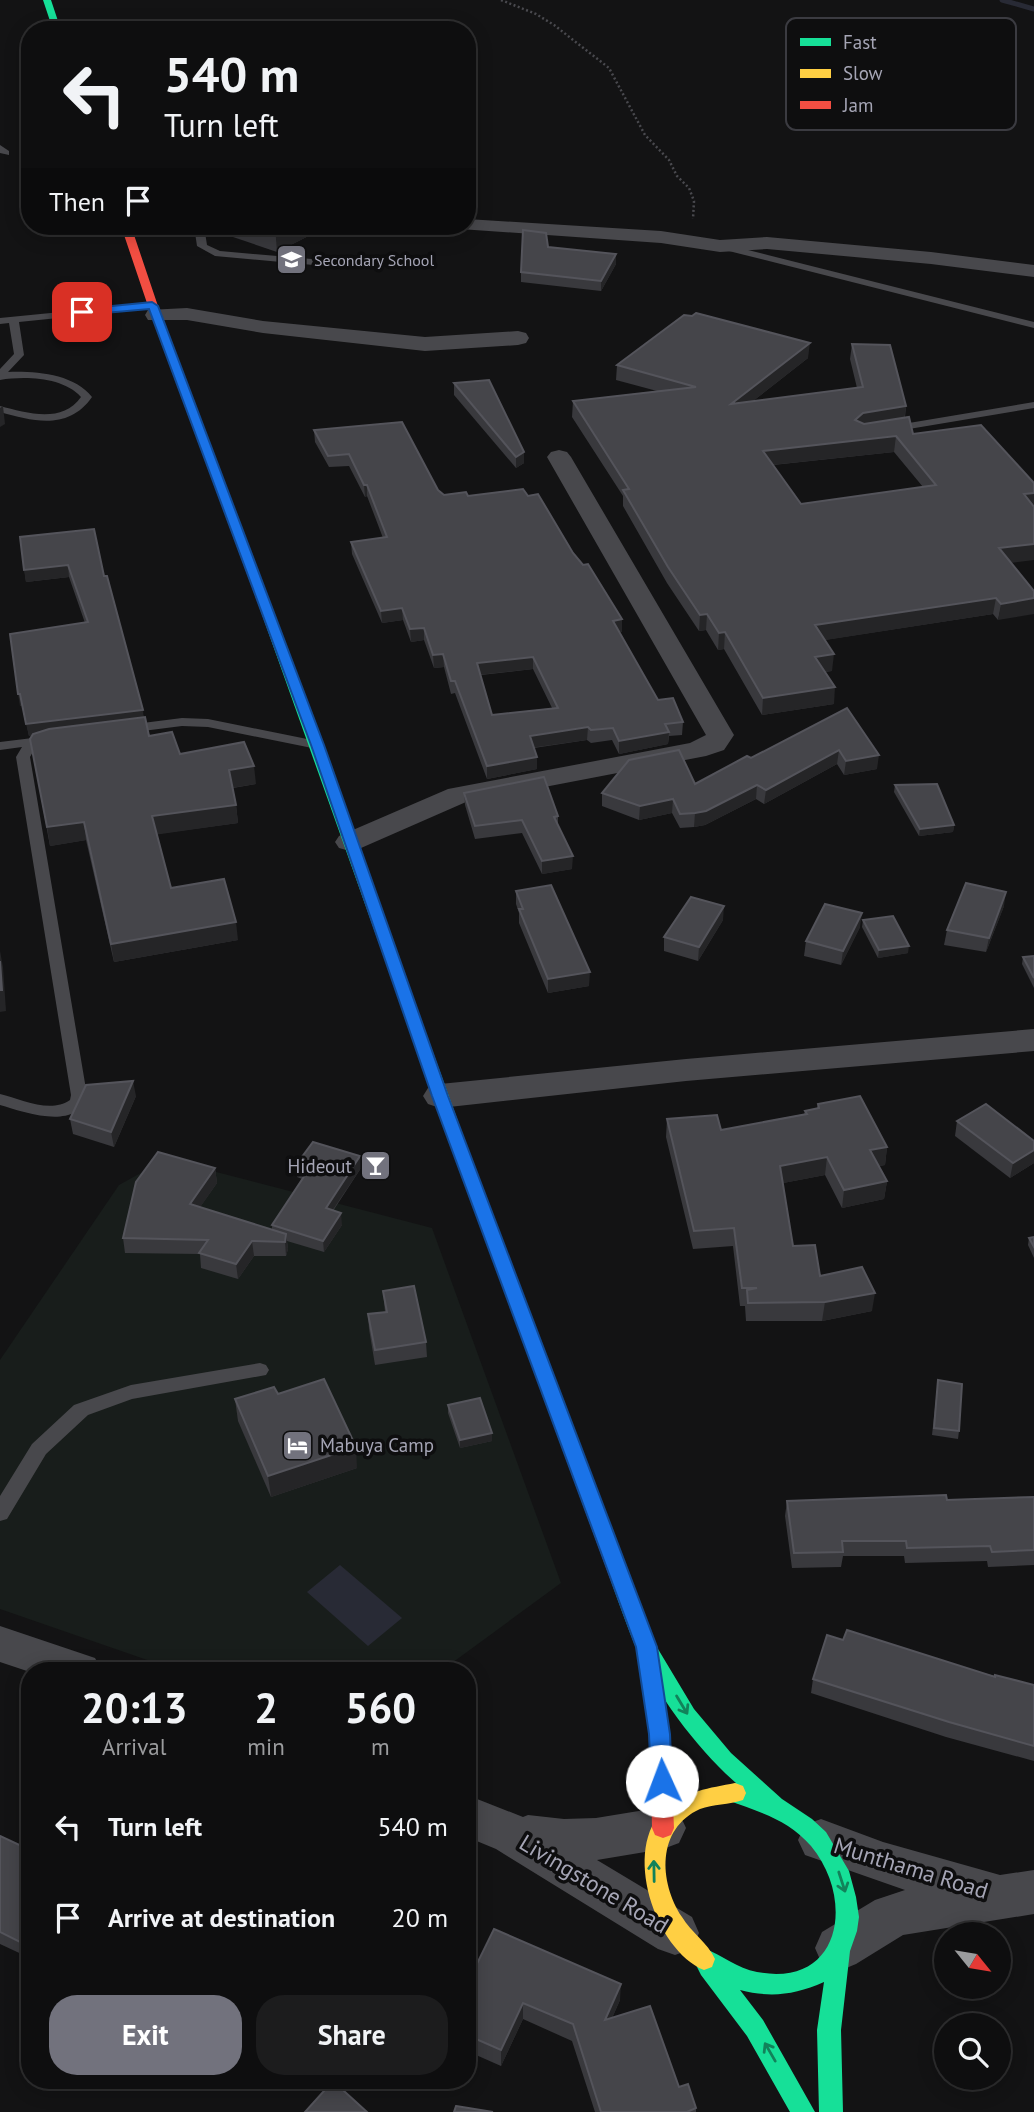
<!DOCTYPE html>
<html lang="en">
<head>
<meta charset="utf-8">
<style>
  body { margin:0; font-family:"PT Sans",sans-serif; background:#1c1c1d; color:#f1f3f6; height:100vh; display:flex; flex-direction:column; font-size:26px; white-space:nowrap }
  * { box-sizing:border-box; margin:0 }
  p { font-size:23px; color:#9b9c9e }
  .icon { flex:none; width:38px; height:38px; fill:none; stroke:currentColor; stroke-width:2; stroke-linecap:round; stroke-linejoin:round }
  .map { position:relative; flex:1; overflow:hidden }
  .panel { position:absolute; left:21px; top:1662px; width:455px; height:427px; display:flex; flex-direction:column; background:#0e0e0f; border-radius:28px; box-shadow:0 4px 18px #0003,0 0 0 2px #2e2e2f }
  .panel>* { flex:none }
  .top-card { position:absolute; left:21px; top:21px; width:455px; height:214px; border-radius:28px; box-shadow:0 4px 18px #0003,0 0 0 2px #2e2e2f; background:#0e0e0f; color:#f1f3f6; overflow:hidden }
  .needle { width:46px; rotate:120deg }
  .fabs { position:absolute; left:934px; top:1922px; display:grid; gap:14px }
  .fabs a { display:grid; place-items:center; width:77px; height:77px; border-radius:50%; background:#0e0e0f; box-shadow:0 4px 18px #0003,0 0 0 2px #2e2e2f; font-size:35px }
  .pin { position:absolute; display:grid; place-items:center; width:60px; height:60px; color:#fff; margin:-30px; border-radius:14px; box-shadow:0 4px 10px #0006 }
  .me { position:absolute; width:77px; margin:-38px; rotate:358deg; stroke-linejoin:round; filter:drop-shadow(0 0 5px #0008) }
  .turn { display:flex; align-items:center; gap:24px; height:147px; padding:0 28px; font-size:32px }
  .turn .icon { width:91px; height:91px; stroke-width:2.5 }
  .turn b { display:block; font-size:49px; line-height:60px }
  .then { display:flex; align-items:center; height:66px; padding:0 28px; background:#0003; gap:14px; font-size:26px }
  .eta { display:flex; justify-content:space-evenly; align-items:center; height:119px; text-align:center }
  .eta b { font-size:42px; font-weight:600; line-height:49px }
  .cta { display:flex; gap:14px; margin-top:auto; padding:14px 28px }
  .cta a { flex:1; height:80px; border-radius:28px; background:#72727d; color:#fff; font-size:28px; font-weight:600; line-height:80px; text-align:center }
  .cta a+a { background:#1c1c1d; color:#f1f3f6 }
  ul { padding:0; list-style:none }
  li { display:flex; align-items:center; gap:21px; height:91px; padding:0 28px }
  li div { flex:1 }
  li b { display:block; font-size:26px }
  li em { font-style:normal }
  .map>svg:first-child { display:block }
</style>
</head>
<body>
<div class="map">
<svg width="1034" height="2112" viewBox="0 0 1034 2112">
  <rect width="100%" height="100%" fill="#131314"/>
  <path fill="#181d1b" d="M166 1159 432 1228 561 1583 441 1671H179L0 1609V1360L119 1185Z"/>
  <path fill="#282a35" d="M340 1565 402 1618 368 1646 307 1592Z"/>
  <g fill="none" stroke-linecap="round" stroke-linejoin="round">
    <path stroke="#282a35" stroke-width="5" d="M1002 0 1034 9"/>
    <path stroke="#49494e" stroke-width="2.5" stroke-dasharray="2 2.5" stroke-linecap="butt" d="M501 0 536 14 554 25 609 68 645 135 669 160 677 176 689 188 694 201 693 219"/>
    <g fill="#48484c" fill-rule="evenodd">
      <path d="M0 145 9 151V155L0 153Z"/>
      <path d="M194 226H204L207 245 220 251 346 262 351 265 346 268 215 256 197 246Z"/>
      <path d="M720 243 1034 322V328L717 248 715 246Z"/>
      <path d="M152 303 156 304V308L19 322 24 355 8 372C36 371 74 374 92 397 69 430 35 422 0 412V406C27 413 62 424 81 397 63 377 25 376 0 380V369L14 354 9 323 0 324V318Z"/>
      <path d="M1034 402V408L891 432 885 429 891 426Z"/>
      <path d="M182 718 208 719 317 741 324 745 317 749 208 727 182 726 127 733 120 729 127 725Z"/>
      <path d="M49 736 54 737V743L34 750 30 757 87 1095C78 1132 24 1112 0 1105V1094C21 1099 50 1114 70 1100L71 1095 16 757 22 747 0 750V742Z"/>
      <path d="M260 1363 266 1365 269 1370 266 1375 132 1399 88 1415 46 1454 7 1519 0 1521V1496L32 1444 74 1405 131 1385Z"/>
    </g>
    <g fill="#48484c" fill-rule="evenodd">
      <path d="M467 219 661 231 720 240 767 237 931 252 1034 265V277L931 264 767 249 720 252 661 243 460 229 458 226H467Z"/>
      <path d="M187 308 263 321 425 337 518 331 526 333 529 338 526 343 518 345 425 351 263 333 187 320H148L145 315 148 310Z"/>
      <path d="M559 450 567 452 571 457 734 735 724 750 706 756 466 802 361 848 350 851 339 848 335 842 339 836 448 789 690 743 706 735 547 457 551 452Z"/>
      <path d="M1034 1029V1051L686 1081 440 1108 428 1104 423 1096 428 1088 440 1084 686 1059Z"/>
      <path d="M0 1626 95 1658 102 1671 30 1672 0 1662Z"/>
      <path d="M467 1795 523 1817 528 1815 564 1819 596 1818 663 1807 679 1813 686 1828 679 1843 663 1849 597 1860 692 1917 699 1933 692 1949 675 1955 658 1949 496 1849 467 1837Z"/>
      <path d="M821 1819 883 1842 1000 1875 1034 1870V1914L903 1935 856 1964 839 1971 822 1964 815 1948 822 1932 875 1900 905 1890 805 1855 798 1840 805 1825Z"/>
    </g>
    <g fill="#16e098" fill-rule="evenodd">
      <path d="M43 0H51L61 30H53Z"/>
      <path d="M265 602 271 606 476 1171 474 1175H462L460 1171 259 606Z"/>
      <path d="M621 1573 628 1575 655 1644 694 1709 731 1753 782 1799 812 1819 826 1832 849 1871 856 1897 859 1917 857 1931 850 1951 841 2030 843 2112H819L817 2030 824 1982C794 1995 771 1998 740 1990L763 2020 815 2112H790L747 2036 701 1975 693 1959 696 1951 704 1948C723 1956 737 1968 757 1972 842 1988 855 1899 811 1846 788 1819 759 1812 727 1800L724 1793 727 1786 736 1783C698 1750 656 1694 636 1648 627 1626 619 1603 611 1581L614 1575Z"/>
    </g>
    <path fill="#ffcf43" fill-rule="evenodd" d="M735 1783 743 1786 746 1793 743 1800C729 1805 713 1804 700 1809 656 1829 659 1882 682 1917 691 1932 708 1943 715 1959L712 1967 704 1970C655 1950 621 1848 665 1809 685 1791 710 1788 735 1783Z"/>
    <g fill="#f24e42" fill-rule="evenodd">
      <path d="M121 226H131L161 315 271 606 269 609H261L259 606 151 315Z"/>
      <path d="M468 1165 474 1167 476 1171 631 1581 628 1587 621 1589 614 1587 611 1581 460 1171 462 1167Z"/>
      <path d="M649 1657 656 1660 659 1666 670 1734 674 1828 671 1835 663 1838 655 1835 652 1828 650 1734 639 1666 642 1660Z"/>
    </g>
  </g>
  <g fill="#39393d" fill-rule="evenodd">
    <path d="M232 226H328L277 252 233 237Z"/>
    <path d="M548 247 616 254V264L601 291 521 282V272Z"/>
    <path d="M692 316 808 358 753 401 857 388 850 359 852 344 906 406 905 417 913 434 1011 563 998 620 993 614 824 640 832 671 825 672 834 704 762 715 724 649 718 650 706 630 699 631 667 583 623 506V496L572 417 573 401 657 391 616 380 617 365ZM894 452 923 487 801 504 773 465Z"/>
    <path d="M454 383 524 463 516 468 454 395Z"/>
    <path d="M314 430 438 490 444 495 468 496H528L573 553 622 632H619L658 700 683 722 682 735 669 736 668 744 619 754 612 740 591 743 587 740 534 748 537 769 487 779 455 693 451 694 444 667 434 668 424 640 411 642 403 620 382 623 352 554 351 542 383 538 367 496 365 497 349 466 329 467 315 442ZM533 669 552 708 492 715 481 675Z"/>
    <path d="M20 537 104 576 149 736 180 754 256 784 233 788 236 805 238 823 156 834 171 888 238 940 114 962 86 840 50 846 30 739 32 735 29 736 23 706H20L85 623 69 577 26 582Z"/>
    <path d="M847 708 877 769 844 775 837 764 764 804 756 799 705 825 694 827 680 828 672 813 639 820 602 806V793L695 784 751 758Z"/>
    <path d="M895 785 954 825 953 832 919 836 894 792Z"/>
    <path d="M464 793 558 816V825L572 869 542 874 522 833 475 839 465 805Z"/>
    <path d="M516 891 589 986 548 993 519 923V913L516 904Z"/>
    <path d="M1004 906 986 952 944 945 947 930Z"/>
    <path d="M723 920 698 961 664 951V937Z"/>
    <path d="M863 920 908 953 878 958 862 927Z"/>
    <path d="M860 927 841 965 804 956 806 941Z"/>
    <path d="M1034 956V988L1022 964 1023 957Z"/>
    <path d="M136 1096 114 1147 73 1134 70 1119Z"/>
    <path d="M818 1104 887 1147 885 1165 879 1166 887 1181 884 1199 842 1208 825 1175 783 1183 793 1246 820 1276 872 1311 822 1321H746L745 1306H740L733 1246 693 1249 666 1137 667 1119 721 1130 804 1114 805 1111 817 1108Z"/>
    <path d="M957 1121 1034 1141V1163L1010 1178 955 1136Z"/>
    <path d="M360 1156 361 1168 333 1211 342 1225 324 1252 287 1241 288 1249 286 1256H254L238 1279 201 1268 200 1254 125 1253 123 1238 215 1168 217 1183 200 1207 272 1230V1225L302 1179 297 1177 296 1165Z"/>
    <path d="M1034 1237V1258L1028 1245 1029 1238Z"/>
    <path d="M383 1291 426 1342 427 1357 375 1365 369 1329 368 1314 385 1312Z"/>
    <path d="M938 1380 959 1431 958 1439 932 1435Z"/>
    <path d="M278 1394 357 1468 271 1497 238 1421 235 1399Z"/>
    <path d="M448 1405 492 1433V1441L460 1448 448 1413Z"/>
    <path d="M1034 1497V1565L988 1567 987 1561 905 1563 904 1556H843L841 1567 792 1568 785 1516 787 1501 947 1500Z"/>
    <path d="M843 1640 1034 1685V1761L946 1737 811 1693 813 1679Z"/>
    <path d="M0 1836 30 1850V1958L0 1944Z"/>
    <path d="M467 1984 620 2000 612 2018 679 2087 696 2108V2112H595L572 2041 523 2019 501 2066 467 2051Z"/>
  </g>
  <g fill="#252527">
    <path d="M275 226H328L277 252Z"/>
    <path d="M616 254V264L601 291V281Z"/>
    <path d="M810 343 808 358 730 419 731 404Z"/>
    <path d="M3 406 5 424 0 427V408Z"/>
    <path d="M906 406 904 421 862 428 855 420 863 413Z"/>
    <path d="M896 436 894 452 762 466 763 451Z"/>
    <path d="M524 452V463L516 468V457Z"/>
    <path d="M364 485H367V496L365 497Z"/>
    <path d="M1034 493V508L1024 494Z"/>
    <path d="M1034 544V560L996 565 999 548Z"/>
    <path d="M68 565 69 577 26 582 24 570Z"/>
    <path d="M996 598 993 614 813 642 815 625Z"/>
    <path d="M1034 598V614L998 620 1001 604Z"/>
    <path d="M402 608 403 620 382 623 381 611Z"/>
    <path d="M707 614 706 630 699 631 700 615Z"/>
    <path d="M622 619V632L613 633V621Z"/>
    <path d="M424 628V640L411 642 410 629Z"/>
    <path d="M725 632 724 649 718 650 719 633Z"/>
    <path d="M443 654 444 667 434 668 433 655Z"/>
    <path d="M834 654 832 671 813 673 815 657Z"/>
    <path d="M533 657V669L478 675 477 663Z"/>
    <path d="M835 687 834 704 762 715 763 698Z"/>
    <path d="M18 694H20L23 706H20Z"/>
    <path d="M143 710 144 722 29 736 26 724Z"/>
    <path d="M588 727 587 740 530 748V736Z"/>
    <path d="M669 732 668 744 619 754V741Z"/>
    <path d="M839 750 837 764 764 804 766 790Z"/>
    <path d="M879 755 877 769 844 775 846 761Z"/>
    <path d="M537 757V769L487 779V766Z"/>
    <path d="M254 766 256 784 231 788 229 770Z"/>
    <path d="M757 785 756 799 705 825 694 827 695 813Z"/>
    <path d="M673 799 672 813 639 820 640 806Z"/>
    <path d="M236 805 238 823 154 835 152 816Z"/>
    <path d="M84 822 86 840 50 846 47 827Z"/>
    <path d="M954 825 953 832 919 836 920 829Z"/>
    <path d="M573 856 572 869 542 874V861Z"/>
    <path d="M1006 892 1004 906 986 952 989 938Z"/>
    <path d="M724 906 723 920 698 961 699 947Z"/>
    <path d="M862 913 860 927 841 965 843 951Z"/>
    <path d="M236 922 238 940 114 962 111 944Z"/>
    <path d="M909 946 908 953 878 958 879 950Z"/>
    <path d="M0 951 3 967 6 1011 0 1012Z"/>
    <path d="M590 972 589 986 548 993V979Z"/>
    <path d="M133 1081 136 1096 114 1147 111 1132Z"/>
    <path d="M887 1147 885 1165 868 1168 870 1150Z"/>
    <path d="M1034 1150V1163L1010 1178 1013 1163Z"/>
    <path d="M360 1156 361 1168 326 1220V1208Z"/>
    <path d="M827 1157 825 1175 778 1184 780 1166Z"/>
    <path d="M215 1168 217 1183 192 1219 190 1204Z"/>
    <path d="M887 1181 884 1199 842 1208 844 1190Z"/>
    <path d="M341 1213 342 1225 324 1252 323 1241Z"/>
    <path d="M286 1234 288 1249 286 1256 285 1242Z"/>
    <path d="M252 1241 254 1256 238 1279 236 1264Z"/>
    <path d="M875 1293 872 1311 822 1321 825 1302Z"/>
    <path d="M492 1433V1441L460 1448V1440Z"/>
    <path d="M356 1447 357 1468 271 1497 268 1476Z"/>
    <path d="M30 1939V1957L26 1945Z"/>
    <path d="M621 1984 620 2000 604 2036 605 2020Z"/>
    <path d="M523 2003V2019L501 2066V2050Z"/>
  </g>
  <g fill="#45454a" stroke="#54545b" stroke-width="2" fill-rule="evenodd">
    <path d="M523 230 546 233 548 247 616 254 601 281 521 272Z"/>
    <path d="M696 313 810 343 731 404 863 387 852 344 890 345 906 406 863 413 855 420 864 424 909 417 913 434 981 425 1034 483V493L1024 494 1034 507V544L999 548 1034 591V598L1001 604 996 598 815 625 834 654 815 657 835 687 763 698 725 632 719 633 707 614 700 615 668 567 623 490 629 489 573 401 696 387 617 365 684 315 692 316ZM896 436 936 485 801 504 763 451Z"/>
    <path d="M489 380 524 452 516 457 454 383Z"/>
    <path d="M402 422 438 490 444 495 466 492 468 496 523 489 528 496 538 494 573 553 583 565 588 564 622 619 613 621 658 700 673 698 683 722 665 724 669 732 619 741 613 728 591 730 588 727 530 736 537 757 487 766 455 681H451L443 654 433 655 424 628 410 629 402 608 381 611 351 542 387 537 367 485H364L349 454 328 456 314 430ZM533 657 558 708 492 715 477 663Z"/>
    <path d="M94 529 104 576H107L143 710 26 724 20 694H18L10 634 88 622 68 565 24 570 20 537Z"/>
    <path d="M847 708 879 755 846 761 839 750 766 790 757 785 706 811 695 813 680 814 673 799 640 806 602 793 629 760 679 750 695 784 747 756 751 758Z"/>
    <path d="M145 717 149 736 172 732 180 754 244 742 254 766 229 770 236 805 152 816 171 888 224 879 236 922 111 944 84 822 47 827 30 739 33 734 49 729Z"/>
    <path d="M544 777 558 816 554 817 573 856 542 861 522 820 475 826 464 793Z"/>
    <path d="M937 784 954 825 920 829 895 785Z"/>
    <path d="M966 883 1006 892 989 938 947 930Z"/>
    <path d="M551 885 590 972 548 979 519 909H523L516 891Z"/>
    <path d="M691 897 724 906 699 947 664 937Z"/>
    <path d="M825 904 862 913 843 951 806 941Z"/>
    <path d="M893 916 909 946 879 950 863 920Z"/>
    <path d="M1034 956V978L1023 957Z"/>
    <path d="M0 961 2 990H0Z"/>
    <path d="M133 1081 111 1132 70 1119 86 1085Z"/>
    <path d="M860 1096 887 1147 870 1150 887 1181 844 1190 827 1157 780 1166 793 1246 815 1245 820 1276 862 1267 875 1293 825 1302 748 1303 747 1290 757 1288H742L734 1228 694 1231 667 1119 717 1115 721 1130 807 1114 805 1111 819 1108 818 1104Z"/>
    <path d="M986 1104 1034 1141V1150L1013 1163 957 1121Z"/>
    <path d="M313 1142 360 1156 326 1208 341 1213 323 1241 272 1225 309 1169 296 1165Z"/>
    <path d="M158 1152 215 1168 190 1204 286 1234 285 1242 252 1241 236 1264 199 1253 208 1240 123 1238 136 1182Z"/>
    <path d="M1034 1237V1247L1029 1238Z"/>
    <path d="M414 1286 426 1342 375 1350 368 1314 387 1312 383 1291Z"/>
    <path d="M324 1379 356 1447 268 1476 235 1399 274 1387 278 1394Z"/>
    <path d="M938 1380 962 1384 959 1431 934 1428Z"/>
    <path d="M480 1398 492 1433 460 1440 448 1405Z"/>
    <path d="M946 1495 947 1500 1034 1497V1550L992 1552 990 1546 907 1548 906 1541H842L843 1552 794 1553 787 1501Z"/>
    <path d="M847 1630 995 1677V1675L1034 1685V1746L949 1722 813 1679 827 1635 843 1640Z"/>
    <path d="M0 1836 30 1850V1939L26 1945 0 1932Z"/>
    <path d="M494 1929 621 1984 605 2020 650 2006 679 2087 688 2084 696 2108 687 2112H601L573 2024 523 2003 501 2050 467 2035V1984Z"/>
    <path d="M333 2081 367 2112H305Z"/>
    <path d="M456 2106 493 2112H454Z"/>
  </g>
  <defs><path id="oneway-shaft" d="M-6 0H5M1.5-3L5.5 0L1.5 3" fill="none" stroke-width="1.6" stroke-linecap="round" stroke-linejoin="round" transform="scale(1.75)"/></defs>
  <g stroke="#12825a">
    <use href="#oneway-shaft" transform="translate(682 1705) rotate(59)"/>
    <use href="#oneway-shaft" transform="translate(654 1871) rotate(-91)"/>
    <use href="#oneway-shaft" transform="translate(842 1882) rotate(72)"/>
    <use href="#oneway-shaft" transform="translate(770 2052) rotate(-120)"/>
  </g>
  <path fill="#1a73e8" stroke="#114b97" stroke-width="2" d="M152 302 158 306 324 745 448 1096 657 1647 670 1734 672 1781 669 1788 662 1791 654 1788 651 1781 649 1734 636 1647 432 1096 311 745 149 309 82 315 77 312 82 309Z"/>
  <defs>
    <symbol id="school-square" viewBox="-11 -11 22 22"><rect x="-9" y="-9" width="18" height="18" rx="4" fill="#72727d" stroke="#0e0e0f"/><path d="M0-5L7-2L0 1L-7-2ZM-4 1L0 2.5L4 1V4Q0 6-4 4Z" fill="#fff"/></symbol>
    <symbol id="bar-square" viewBox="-11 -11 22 22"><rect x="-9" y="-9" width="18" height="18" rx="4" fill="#72727d" stroke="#0e0e0f"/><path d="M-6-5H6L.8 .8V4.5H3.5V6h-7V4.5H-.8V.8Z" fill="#fff"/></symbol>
    <symbol id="hotel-square" viewBox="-11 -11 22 22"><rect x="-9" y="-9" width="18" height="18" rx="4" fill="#72727d" stroke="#0e0e0f"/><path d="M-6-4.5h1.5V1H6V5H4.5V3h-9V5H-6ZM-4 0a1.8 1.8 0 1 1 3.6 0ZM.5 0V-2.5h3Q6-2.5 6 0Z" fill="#fff"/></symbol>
  </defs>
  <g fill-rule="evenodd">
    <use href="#school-square" x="274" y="242" width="35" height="35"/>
    <use href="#bar-square" x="358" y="1148" width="35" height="35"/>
    <use href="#hotel-square" x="280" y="1428" width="35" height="35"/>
  </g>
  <g text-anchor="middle" stroke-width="7" stroke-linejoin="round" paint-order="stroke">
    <g font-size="16" fill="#a5a5b5" stroke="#0e0e0f" text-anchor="start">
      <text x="314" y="266">Secondary School</text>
    </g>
    <g font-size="19" fill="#a5a5b5" stroke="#0e0e0f" text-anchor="end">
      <text x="352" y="1173">Hideout</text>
      <text x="320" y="1452" text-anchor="start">Mabuya Camp</text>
    </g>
    <g font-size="23" fill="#a5a5b5" stroke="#0e0e0f">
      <text transform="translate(911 1868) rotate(17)" y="8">Munthama Road</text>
      <text transform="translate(594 1884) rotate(31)" y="8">Livingstone Road</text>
    </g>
  </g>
  <rect x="786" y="18" width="230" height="112" rx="10" fill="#0e0e0f" stroke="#3b3b41" stroke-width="2"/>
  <rect x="800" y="38" width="31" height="8" fill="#16e098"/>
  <rect x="800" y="69" width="31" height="9" fill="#ffcf43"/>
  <rect x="800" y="101" width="31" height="8" fill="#f24e42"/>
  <g font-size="19" fill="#a5a5b5">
    <text x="843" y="49">Fast</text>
    <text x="843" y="80">Slow</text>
    <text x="843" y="112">Jam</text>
  </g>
</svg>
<div class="fabs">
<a><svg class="needle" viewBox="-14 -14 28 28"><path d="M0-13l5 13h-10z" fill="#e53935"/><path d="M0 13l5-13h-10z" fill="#9b9c9e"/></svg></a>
<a><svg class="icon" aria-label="search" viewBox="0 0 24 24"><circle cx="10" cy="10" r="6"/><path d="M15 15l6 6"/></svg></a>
</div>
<div class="pin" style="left:82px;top:312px;background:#d93025"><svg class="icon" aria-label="arrive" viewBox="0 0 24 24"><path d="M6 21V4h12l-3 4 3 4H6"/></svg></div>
<svg class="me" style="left:662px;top:1781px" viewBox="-20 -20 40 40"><circle r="19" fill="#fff"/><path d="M0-13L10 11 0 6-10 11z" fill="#1a73e8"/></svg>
<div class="top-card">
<div class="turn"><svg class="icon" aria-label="left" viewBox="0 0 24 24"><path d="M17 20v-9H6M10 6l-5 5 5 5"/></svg><div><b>540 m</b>Turn left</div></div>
<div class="then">Then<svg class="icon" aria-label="arrive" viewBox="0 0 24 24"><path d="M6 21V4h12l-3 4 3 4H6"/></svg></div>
</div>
<section class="panel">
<div class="eta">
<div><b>20:13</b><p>Arrival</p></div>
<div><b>2</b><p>min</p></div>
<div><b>560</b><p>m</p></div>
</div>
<ul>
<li><svg class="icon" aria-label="left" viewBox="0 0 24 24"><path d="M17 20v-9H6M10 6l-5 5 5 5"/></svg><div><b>Turn left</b></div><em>540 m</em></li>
<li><svg class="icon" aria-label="arrive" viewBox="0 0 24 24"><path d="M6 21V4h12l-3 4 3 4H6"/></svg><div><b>Arrive at destination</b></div><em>20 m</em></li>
</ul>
<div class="cta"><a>Exit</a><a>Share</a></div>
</section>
</div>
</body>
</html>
